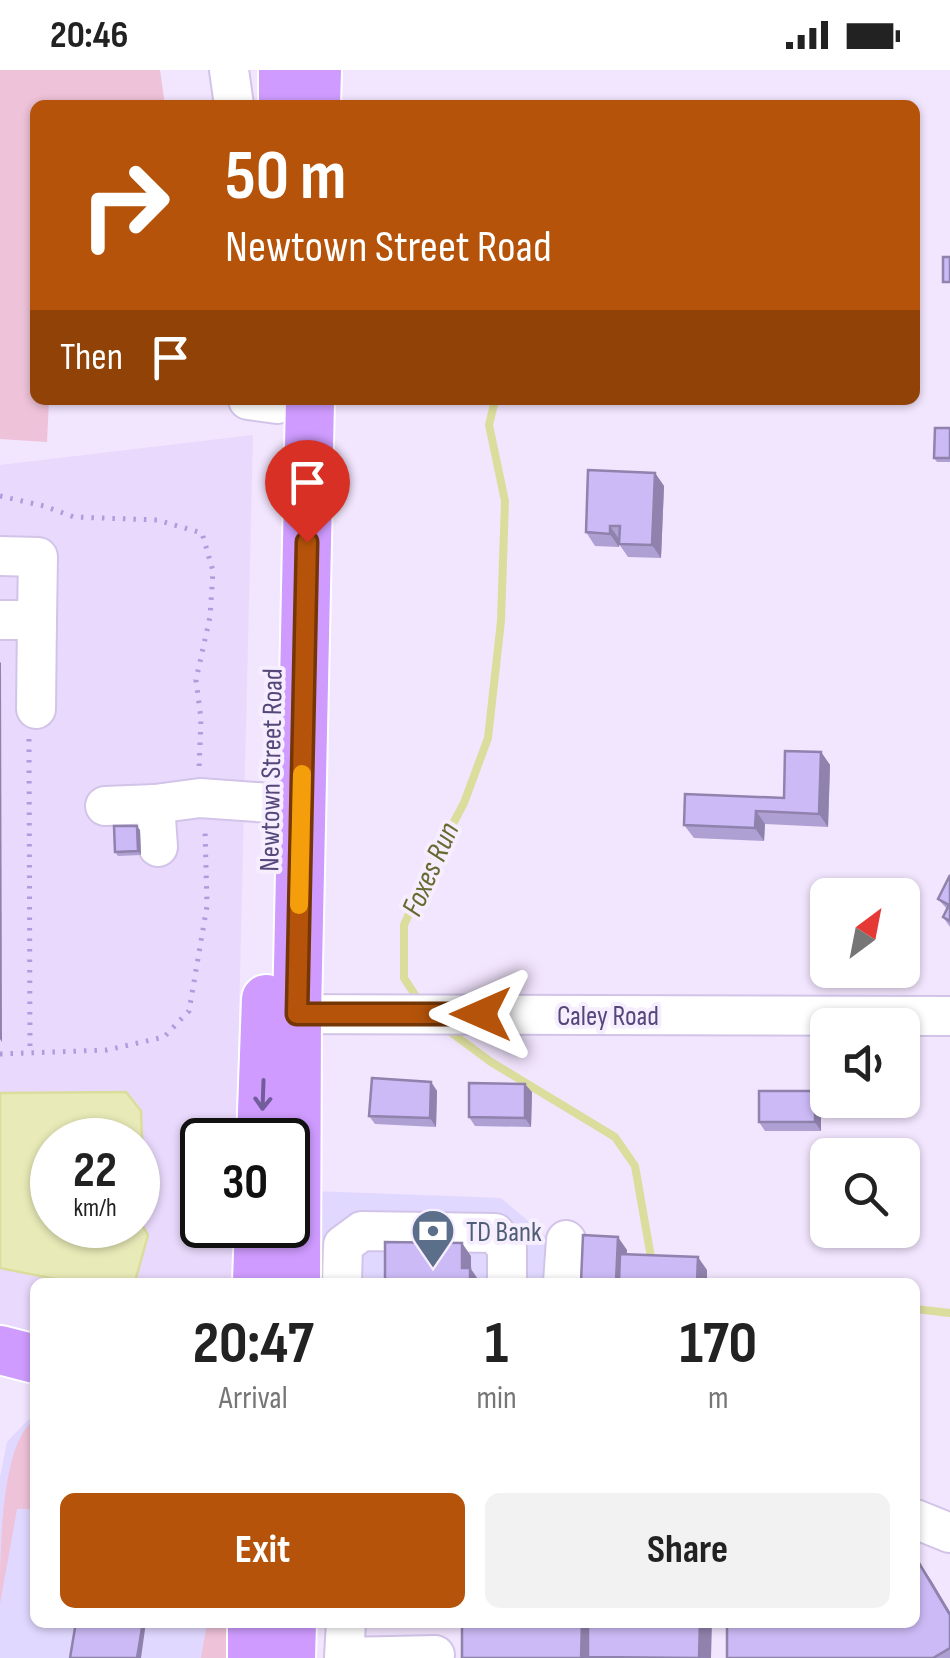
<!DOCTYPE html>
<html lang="en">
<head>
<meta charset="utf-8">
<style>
  body { margin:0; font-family:"Sofia Sans Condensed",sans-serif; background:#f2f2f2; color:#222; height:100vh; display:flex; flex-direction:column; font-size:38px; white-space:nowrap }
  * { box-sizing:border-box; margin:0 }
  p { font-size:32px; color:#767676 }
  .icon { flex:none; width:55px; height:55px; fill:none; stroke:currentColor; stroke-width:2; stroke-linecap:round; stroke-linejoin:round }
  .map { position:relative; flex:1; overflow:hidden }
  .details { position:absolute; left:30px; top:1208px; width:890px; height:350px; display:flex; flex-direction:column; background:#fff; border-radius:15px; box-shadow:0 2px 8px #0004 }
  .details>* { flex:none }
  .guide { position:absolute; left:30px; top:30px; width:890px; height:305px; border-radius:15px; box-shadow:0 2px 8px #0004; background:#b45309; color:#fff; overflow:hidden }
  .needle { width:65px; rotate:32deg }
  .tools { position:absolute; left:810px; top:808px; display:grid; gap:20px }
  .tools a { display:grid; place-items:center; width:110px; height:110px; border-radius:15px; background:#fff; box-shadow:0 2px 8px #0004; font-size:50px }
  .speed { position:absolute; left:30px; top:1048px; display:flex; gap:20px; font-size:50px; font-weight:700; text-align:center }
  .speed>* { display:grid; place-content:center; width:130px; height:130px; border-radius:50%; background:#fff; box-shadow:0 2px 8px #0004; line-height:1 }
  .speed small { font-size:25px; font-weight:400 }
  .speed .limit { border:5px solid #111; border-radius:15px; background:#fff; color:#111 }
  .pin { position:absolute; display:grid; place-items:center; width:85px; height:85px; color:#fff; margin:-102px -42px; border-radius:50% 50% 50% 0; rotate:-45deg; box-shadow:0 0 10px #0007 }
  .pin .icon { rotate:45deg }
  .me { position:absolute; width:110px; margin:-55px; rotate:270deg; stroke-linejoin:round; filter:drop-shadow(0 0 8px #0008) }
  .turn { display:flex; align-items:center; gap:35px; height:210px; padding:0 30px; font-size:45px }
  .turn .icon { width:130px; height:130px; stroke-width:2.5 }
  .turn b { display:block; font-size:70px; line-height:85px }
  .then { display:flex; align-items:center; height:95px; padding:0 30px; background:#0003; gap:20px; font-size:38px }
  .eta { display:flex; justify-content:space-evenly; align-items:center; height:170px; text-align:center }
  .eta b { font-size:60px; font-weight:700; line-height:70px }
  .button { display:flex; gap:20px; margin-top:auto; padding:20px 30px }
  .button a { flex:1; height:115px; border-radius:15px; background:#b45309; color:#fff; font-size:40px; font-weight:700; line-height:115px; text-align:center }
  .button a+a { background:#f2f2f2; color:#222 }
  .status { display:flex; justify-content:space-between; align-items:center; height:70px; padding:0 50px; background:#fff; direction:ltr }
  .status svg { height:28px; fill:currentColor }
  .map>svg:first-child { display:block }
</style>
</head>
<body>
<div class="status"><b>20:46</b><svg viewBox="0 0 49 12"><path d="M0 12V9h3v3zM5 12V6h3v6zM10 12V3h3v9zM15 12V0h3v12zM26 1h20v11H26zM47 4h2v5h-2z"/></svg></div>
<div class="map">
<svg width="950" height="1588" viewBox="0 0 950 1588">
  <rect width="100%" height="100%" fill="#f2e5fe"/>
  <path fill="#e9d9fc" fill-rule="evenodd" d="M253 365 236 1070H202V1155H235V1212H35V1273L0 1263V395ZM52 1070H138V1155H52Z"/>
  <g fill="#e0d8ff">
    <path d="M314 1121 501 1128 547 1167 546 1212H314Z"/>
    <path d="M35 1348V1552L239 1553 240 1588H0V1407L7 1372 28 1350Z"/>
  </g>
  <g fill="#eec2d8">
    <path d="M0 0H160L165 35H35V330H49L47 372 0 369Z"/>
    <path d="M35 1350V1439H17L0 1534C0 1489 0 1370 35 1350Z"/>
    <path d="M207 1553H237L238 1588H201Z"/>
  </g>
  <path fill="#e8eab7" stroke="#dadd9c" stroke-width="2.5" d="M126 1022 141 1041 143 1096 138 1110V1070H52V1155H138V1148L148 1165 135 1212H70L0 1198V1023Z"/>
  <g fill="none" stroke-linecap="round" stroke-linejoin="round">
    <g stroke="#dadd9c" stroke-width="8">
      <path d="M421 934 404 908V855L430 797 464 733 488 668 501 551 505 431 489 355 495 330"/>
      <path d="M445 958 491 992 615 1067 635 1096 652 1193"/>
      <path d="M915 1239 950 1243"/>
    </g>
    <defs>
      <g id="minor">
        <path d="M229 0 234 35"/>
        <path d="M248 330 277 334"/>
        <path d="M0 486 38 487 37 550H0"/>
        <path d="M36 639 37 550"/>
        <path d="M155 734 158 777"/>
        <path d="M105 736 155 734 200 728 270 733"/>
        <path d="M273 944 950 946"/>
        <path d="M342 1212 343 1175 362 1161 495 1163 507 1178V1212"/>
        <path d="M563 1212 566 1170"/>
        <path d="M915 1449 950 1463"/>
        <path d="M346 1552 344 1587 435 1585"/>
      </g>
      <g id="major">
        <path d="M283 35V0"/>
        <path d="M316 35 317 0"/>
        <path d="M261 1070 266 929"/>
        <path d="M257 1212 259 1155"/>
        <path d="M296 1212 297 944 310 330"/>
        <path d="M0 1280 35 1289"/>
        <path d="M252 1552V1588"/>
        <path d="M291 1588 292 1552"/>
      </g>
    </defs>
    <use href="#minor" stroke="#d2c4e9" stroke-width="42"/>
    <use href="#major" stroke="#fff" stroke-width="52"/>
    <g stroke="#ae9cdc" stroke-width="5" stroke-dasharray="2.5 8" stroke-linecap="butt">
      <path d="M0 426 44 436 74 447 157 450 202 463 213 501 210 547 196 610 201 649 199 699"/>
      <path d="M29 669 30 981"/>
      <path d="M0 984 107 980 164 967 189 941 207 836 205 760"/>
    </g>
    <use href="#minor" stroke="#fff" stroke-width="38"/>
    <use href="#major" stroke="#cf9bff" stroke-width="48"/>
  </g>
  <g fill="#afa0d4">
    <path d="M950 358V392H937L934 388Z"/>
    <path d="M655 403 664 416 661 488 628 487 619 474 620 469 619 477 595 476 586 462Z"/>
    <path d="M821 682 830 695 828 757 765 754 764 771 694 768 684 755 784 728Z"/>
    <path d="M140 760 141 785 118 786 115 782Z"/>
    <path d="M950 805V857L943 847 947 839 938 829Z"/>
    <path d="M431 1012 437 1021 436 1057 375 1054 369 1046Z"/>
    <path d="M532 1022 531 1057 475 1056 469 1047Z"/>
    <path d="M821 1030V1061H765L759 1052Z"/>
    <path d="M919 1493 950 1542V1588H727L915 1552Z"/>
  </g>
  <g fill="#8f82ac">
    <path d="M655 403 664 416 661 488 652 475Z"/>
    <path d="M610 456 619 469V477L610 464Z"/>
    <path d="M0 592 1 593 2 972 0 969Z"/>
    <path d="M821 682 830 695 828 757 819 744Z"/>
    <path d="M756 741 765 754 764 771 755 758Z"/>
    <path d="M137 756 140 760 141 785 138 781Z"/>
    <path d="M431 1012 437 1021 436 1057 430 1048Z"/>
    <path d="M525 1014 532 1022 531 1057 525 1048Z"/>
    <path d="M815 1021 821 1030V1061L815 1052Z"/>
    <path d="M618 1167 627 1180 626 1212H616Z"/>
    <path d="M462 1173 471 1186V1199L480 1212H470L462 1198Z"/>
    <path d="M698 1187 707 1200V1212H697Z"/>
    <path d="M919 1493 931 1510 950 1542V1545Z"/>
    <path d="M143 1552H146L141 1588H137Z"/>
    <path d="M582 1552H586L591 1560 589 1588H581Z"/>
    <path d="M700 1552H712L711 1588H699Z"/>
  </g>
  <g fill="#ccbaf6" stroke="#8f82ac" stroke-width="2.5">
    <rect x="943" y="187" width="7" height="25"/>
    <path d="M935 358H950V388H934Z"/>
    <path d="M588 400 655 403 652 475 619 474 620 456H610V464L586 462Z"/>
    <path d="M785 681 821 682 819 744 756 741 755 758 684 755 685 724 784 728Z"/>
    <path d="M114 756H137L138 781 115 782Z"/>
    <path d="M950 805V851L943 847 949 835 938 829Z"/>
    <path d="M372 1008 431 1012 430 1048 369 1046Z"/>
    <path d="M469 1013 525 1014V1048L469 1047Z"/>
    <rect x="759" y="1021" width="56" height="31"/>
    <path d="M583 1165 618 1167 616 1212H581Z"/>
    <path d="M385 1172 462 1173V1198H470V1212H385Z"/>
    <path d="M620 1184 698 1187 697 1212H619Z"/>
    <path d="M919 1493 950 1545V1578L933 1588H727V1552H915V1496Z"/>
    <path d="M76 1552H143L137 1588H70Z"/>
    <path d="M462 1552H582L581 1588H462Z"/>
    <path d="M588 1552H700L699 1588 588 1587Z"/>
  </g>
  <defs><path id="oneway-shaft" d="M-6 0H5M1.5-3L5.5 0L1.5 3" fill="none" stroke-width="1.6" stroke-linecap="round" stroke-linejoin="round" transform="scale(2.5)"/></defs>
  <use stroke="#735c9b" href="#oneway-shaft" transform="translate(263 1025) rotate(92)"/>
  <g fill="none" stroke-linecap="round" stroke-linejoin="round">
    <defs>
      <path id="route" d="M307 472 297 944H481"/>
    </defs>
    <use href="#route" stroke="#753606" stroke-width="25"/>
    <use href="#route" stroke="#b45309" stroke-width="18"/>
    <path stroke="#f59e0b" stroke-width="18" d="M299 835 302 704"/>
  </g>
  <defs>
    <symbol id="bank-pin" viewBox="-11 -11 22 30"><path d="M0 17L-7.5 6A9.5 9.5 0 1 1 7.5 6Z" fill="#5c6f8a" stroke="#f6edff"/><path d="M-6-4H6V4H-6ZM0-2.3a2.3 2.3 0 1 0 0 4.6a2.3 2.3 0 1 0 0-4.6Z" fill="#fff"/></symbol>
  </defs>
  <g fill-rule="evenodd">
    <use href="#bank-pin" x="408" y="1136" width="50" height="68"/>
  </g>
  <g text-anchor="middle" stroke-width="8" stroke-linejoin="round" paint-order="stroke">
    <g font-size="28" fill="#54477a" stroke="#f6edff">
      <text transform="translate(270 700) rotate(-89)" y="10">Newtown Street Road</text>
      <text x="608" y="955">Caley Road</text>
    </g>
    <g font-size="28" fill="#4e5e75" stroke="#f6edff" text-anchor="start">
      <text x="466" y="1171">TD Bank</text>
    </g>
    <g font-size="30" font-style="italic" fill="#676a31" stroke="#f6edff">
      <text transform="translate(430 799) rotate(-66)" y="10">Foxes Run</text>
    </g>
  </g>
</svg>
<div class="tools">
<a><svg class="needle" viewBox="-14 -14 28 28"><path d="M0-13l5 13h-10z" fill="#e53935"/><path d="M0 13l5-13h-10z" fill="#767676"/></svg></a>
<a><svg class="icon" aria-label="sound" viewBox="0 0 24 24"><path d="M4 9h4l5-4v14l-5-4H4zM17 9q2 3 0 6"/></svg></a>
<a><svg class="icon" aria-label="search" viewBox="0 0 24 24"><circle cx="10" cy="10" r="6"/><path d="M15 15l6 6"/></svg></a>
</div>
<div class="speed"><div>22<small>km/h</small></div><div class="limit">30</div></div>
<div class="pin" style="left:307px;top:472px;background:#d93025"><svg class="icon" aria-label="arrive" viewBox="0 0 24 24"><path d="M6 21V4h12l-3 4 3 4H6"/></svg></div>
<svg class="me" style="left:481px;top:944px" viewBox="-20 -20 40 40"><path d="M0-17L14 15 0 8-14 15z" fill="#b45309" stroke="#fff" stroke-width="4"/></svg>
<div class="guide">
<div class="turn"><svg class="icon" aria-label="right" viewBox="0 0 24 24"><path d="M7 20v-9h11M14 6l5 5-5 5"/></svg><div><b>50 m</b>Newtown Street Road</div></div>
<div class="then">Then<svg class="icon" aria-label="arrive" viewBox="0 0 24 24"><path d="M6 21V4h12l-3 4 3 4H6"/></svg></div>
</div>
<section class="details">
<div class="eta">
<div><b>20:47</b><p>Arrival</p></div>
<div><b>1</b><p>min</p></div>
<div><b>170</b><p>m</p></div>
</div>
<div class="button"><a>Exit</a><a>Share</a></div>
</section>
</div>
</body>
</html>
